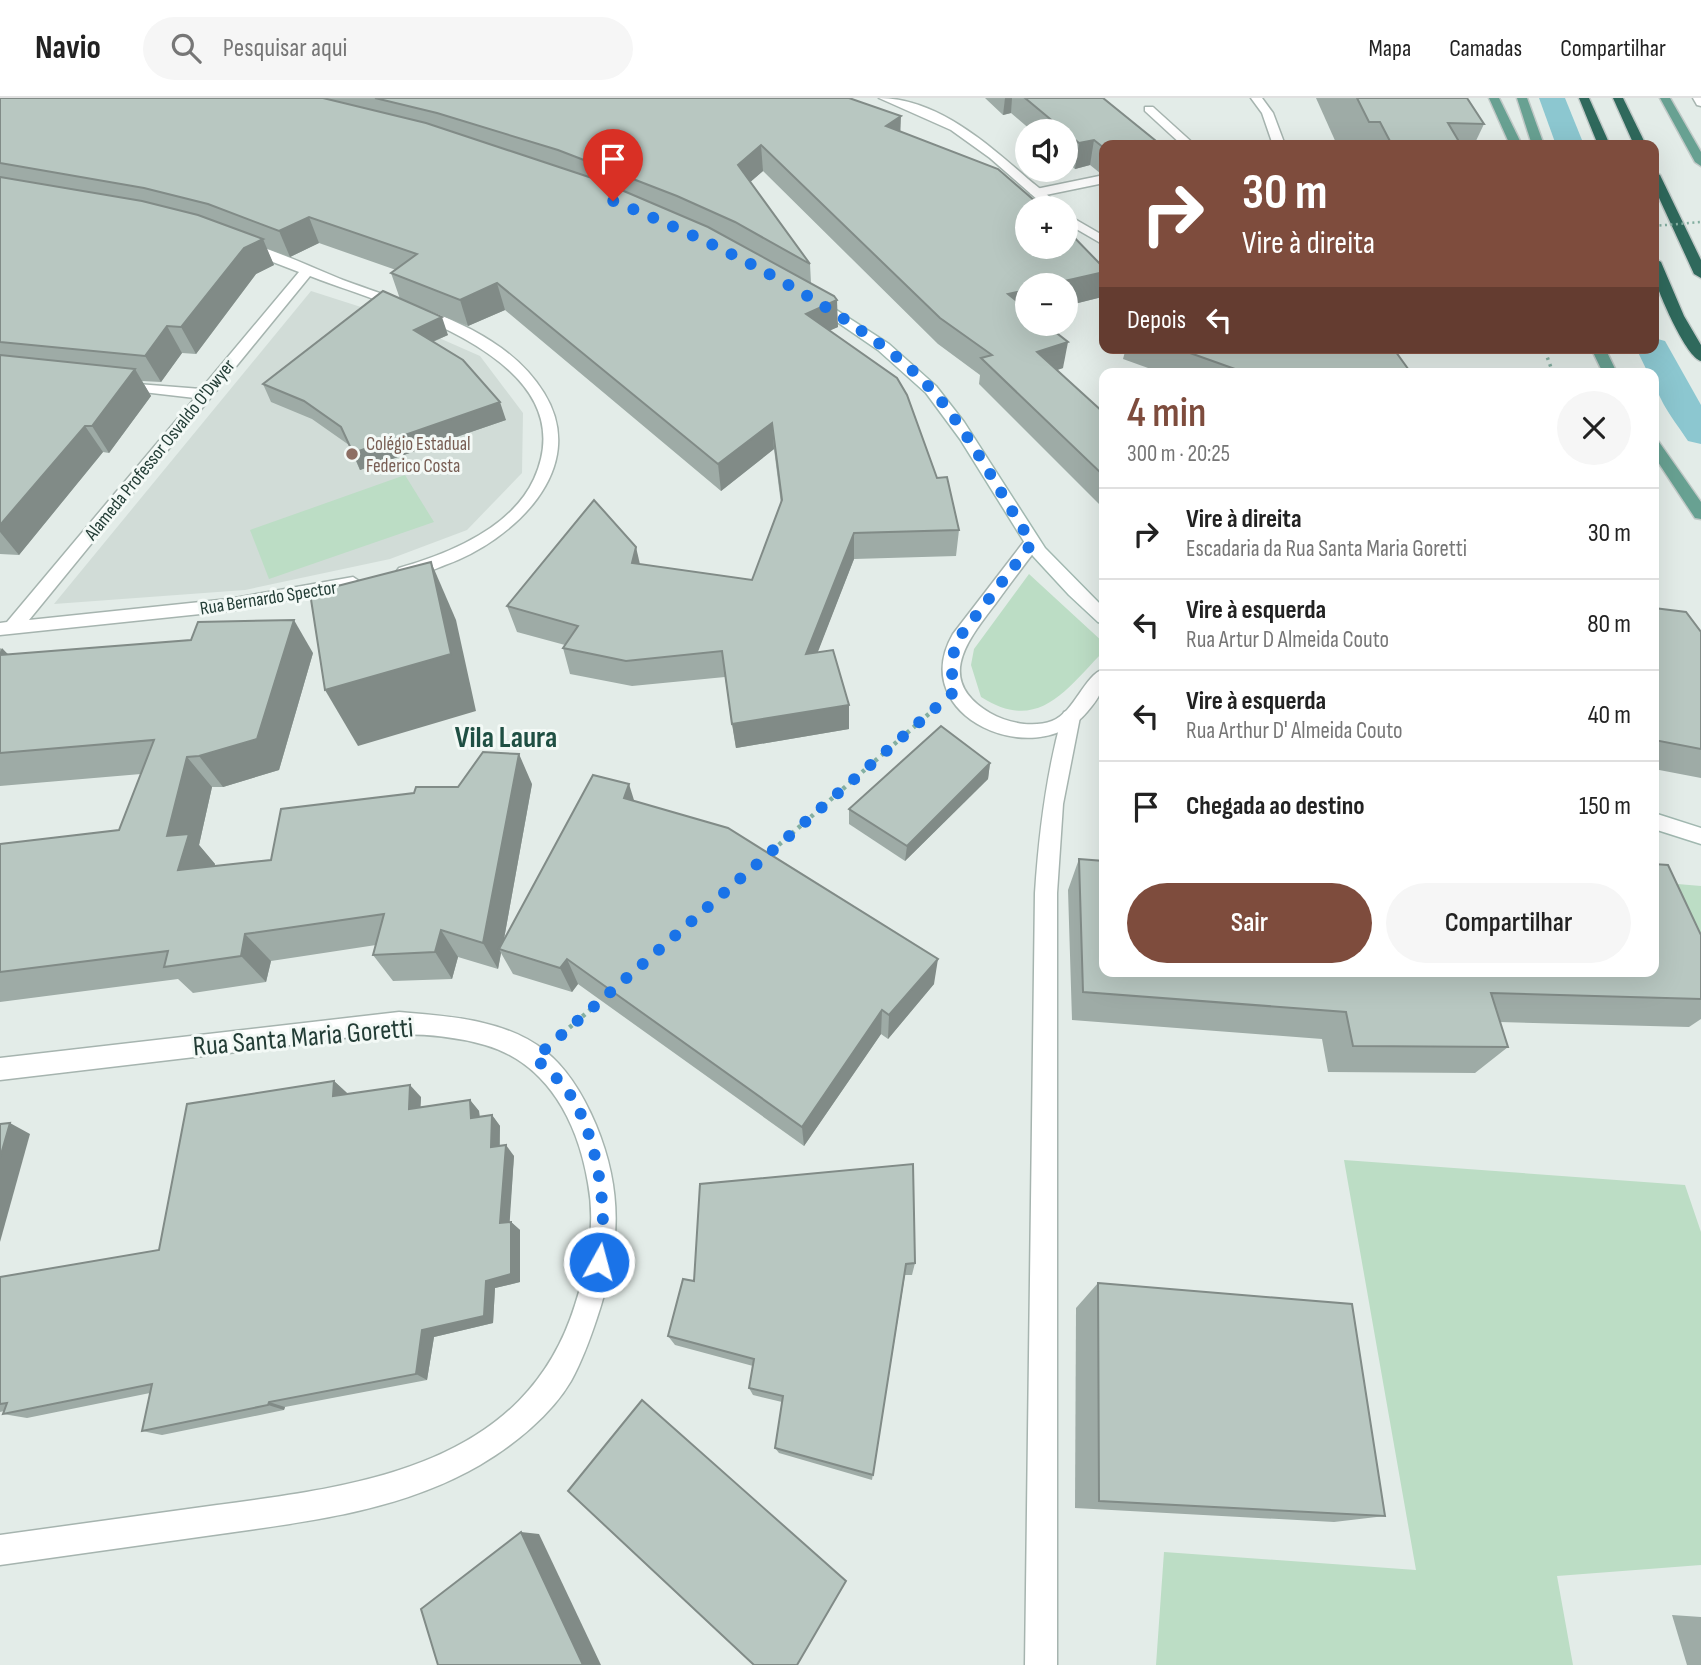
<!DOCTYPE html>
<html lang="pt">
<head>
<meta charset="utf-8">
<style>
  body { margin:0; font-family:"Sofia Sans Condensed",sans-serif; background:#f6f6f6; color:#222; height:100vh; display:flex; flex-direction:column; font-size:26px; white-space:nowrap }
  * { box-sizing:border-box; margin:0 }
  p { font-size:23px; color:#767676 }
  .icon { flex:none; width:38px; height:38px; fill:none; stroke:currentColor; stroke-width:2; stroke-linecap:round; stroke-linejoin:round }
  .map { position:relative; flex:1; overflow:hidden }
  .sheet { position:absolute; left:1099px; top:270px; width:560px; height:609px; display:flex; flex-direction:column; background:#fff; border-radius:14px; box-shadow:0 7px 28px #0002 }
  .sheet>* { flex:none }
  .banner { position:absolute; left:1099px; top:42px; width:560px; height:214px; border-radius:14px; box-shadow:0 7px 28px #0002; background:#7e4c3d; color:#fff; overflow:hidden }
  .controls { position:absolute; left:1015px; top:21px; display:grid; gap:14px }
  .controls a { display:grid; place-items:center; width:63px; height:63px; border-radius:50%; background:#fff; box-shadow:0 7px 28px #0002; font-size:35px }
  .pin { position:absolute; display:grid; place-items:center; width:60px; height:60px; color:#fff; margin:-72px -30px; border-radius:50% 50% 50% 0; rotate:-45deg; box-shadow:0 0 7px #0007 }
  .pin .icon { rotate:45deg }
  .me { position:absolute; width:77px; margin:-38px; rotate:7deg; stroke-linejoin:round; filter:drop-shadow(0 0 5px #0008) }
  .turn { display:flex; align-items:center; gap:24px; height:147px; padding:0 28px; font-size:32px }
  .turn .icon { width:91px; height:91px; stroke-width:2.5 }
  .turn b { display:block; font-size:49px; line-height:60px }
  .then { display:flex; align-items:center; height:66px; padding:0 28px; background:#0003; gap:14px; font-size:26px }
  .round { display:grid; place-items:center; flex:none; width:74px; height:74px; border-radius:37px; background:#f6f6f6 }
  .summary { display:flex; align-items:center; justify-content:space-between; height:119px; padding:0 28px }
  h1 { font-size:42px; font-weight:600; line-height:52px; color:#7e4c3d }
  .primary-button { display:flex; gap:14px; margin-top:auto; padding:14px 28px }
  .primary-button a { flex:1; height:80px; border-radius:42px; background:#7e4c3d; color:#fff; font-size:28px; font-weight:600; line-height:80px; text-align:center }
  .primary-button a+a { background:#f6f6f6; color:#222 }
  ul { padding:0; list-style:none }
  li { display:flex; align-items:center; gap:21px; height:91px; padding:0 28px; border-top:2px solid #e0e0e0 }
  li div { flex:1 }
  li b { display:block; font-size:26px }
  li em { font-style:normal }
  header { display:flex; align-items:center; gap:42px; box-sizing:border-box; height:98px; padding:0 35px; background:#fff; border-bottom:2px solid #e0e0e0 }
  header strong { font-size:33px }
  nav { display:flex; gap:38px; margin-inline-start:auto; font-size:24px }
  .search { width:490px; height:63px; background:#f6f6f6; display:flex; align-items:center; gap:18px; box-sizing:border-box; padding:0 24px; border-radius:38px; color:#767676; font-size:26px }
  .map>svg:first-child { display:block }
</style>
</head>
<body>
<header>
<strong>Navio</strong>
<div class="search"><svg class="icon" aria-label="search" viewBox="0 0 24 24"><circle cx="10" cy="10" r="6"/><path d="M15 15l6 6"/></svg>Pesquisar aqui</div>
<nav><a>Mapa</a><a>Camadas</a><a>Compartilhar</a></nav>
</header>
<div class="map">
<svg width="1701" height="1567" viewBox="0 0 1701 1567">
  <rect width="100%" height="100%" fill="#e3ece8"/>
  <path fill="#d1dcd7" d="M311 193 389 218 480 258 523 315 522 375 467 432 390 461 245 492 54 506Z"/>
  <g fill="#bcddc5">
    <path d="M405 377 434 424 269 481 250 432Z"/>
    <path d="M1029 476 1104 545V553C1066 591 1039 636 981 599L971 567 974 551Z"/>
    <path d="M1654 784 1701 788V916Z"/>
    <path d="M1344 1062 1685 1087 1701 1134V1467L1557 1478 1573 1567H1156L1164 1454 1416 1472Z"/>
  </g>
  <g fill="none" stroke-linecap="round" stroke-linejoin="round">
    <g fill="#8cc7d0" fill-rule="evenodd">
      <path d="M1539 0H1565L1584 47H1556Z"/>
      <path d="M1654 240 1665 243 1701 307V346L1688 343C1675 323 1654 299 1654 275H1648L1636 250H1654Z"/>
    </g>
    <defs>
      <g id="lane">
        <path d="M1145 9H1153L1195 47H1182L1145 13Z"/>
        <path d="M1104 77V85L1036 99 1030 95 1036 91Z"/>
        <path d="M1071 612 1078 614 1080 619 1063 706 1057 795V1567H1025L1035 795C1039 735 1046 677 1062 619L1064 614Z"/>
      </g>
      <g id="street">
        <path d="M879 0C936 0 987 45 1028 81 1039 90 1051 99 1060 110H1047L990 60 951 32Z"/>
        <path d="M1251 0H1262L1273 15 1285 47H1273L1262 15Z"/>
        <path d="M1693 0H1701V8L1697 7Z"/>
        <path d="M1066 116 1104 138V147L1066 125Z"/>
        <path d="M244 144C278 153 311 169 343 182 412 208 503 228 544 295 591 371 512 443 445 467 432 472 413 482 399 478L396 474 399 470C448 456 511 431 534 381 589 259 389 209 310 178L29 522 229 501 353 479 362 485 359 489 229 513 0 537V525L7 524 195 300 117 291 112 290 110 287 112 284 201 291 299 174 239 151V145Z"/>
        <path d="M1032 439 1038 441 1040 445 1038 449C1024 467 1010 486 996 505 968 542 934 582 990 615 1007 625 1033 630 1052 623 1075 614 1084 577 1104 571 1105 590 1100 599 1087 614 1036 675 905 619 953 536L1026 441Z"/>
        <path d="M399 914C447 918 505 921 545 953 569 972 584 999 596 1027 624 1095 620 1151 597 1220 590 1241 582 1263 571 1283 551 1317 514 1347 480 1367 399 1414 305 1424 213 1437 142 1447 71 1457 0 1467V1437C72 1427 145 1417 217 1407 361 1388 525 1368 575 1207 588 1167 596 1127 588 1085 578 1025 548 965 485 947 409 925 331 942 254 952 169 962 85 972 0 982V960Z"/>
      </g>
      <g id="secondary">
        <path d="M813 197 889 246 936 288 964 324 1045 450 1104 510V526L1098 524 1069 497 1033 458 960 341 926 295 878 252 808 204 806 201Z"/>
        <path d="M1654 715 1701 730V746L1654 731Z"/>
      </g>
      <g id="primary">
        <path d="M1489 0H1499L1522 47H1510Z"/>
        <path d="M1517 0H1527L1544 47H1532Z"/>
        <path d="M1660 0H1670L1701 54V68L1695 64Z"/>
        <path d="M1591 250H1605L1617 275H1603Z"/>
        <path d="M1654 342 1659 344 1701 404V421L1695 420 1654 358Z"/>
      </g>
      <g id="highway">
        <path d="M1579 0H1589L1610 47H1598Z"/>
        <path d="M1613 0H1623L1646 47H1634Z"/>
        <path d="M1654 73 1660 77 1701 162V180L1694 176 1654 89Z"/>
        <path d="M1654 160 1661 164 1684 218 1701 247V263C1686 259 1660 198 1655 182 1653 175 1654 167 1654 160Z"/>
      </g>
    </defs>
    <use href="#lane" stroke="#a6b4af" stroke-width="3"/>
    <use href="#street" stroke="#a6b4af" stroke-width="3"/>
    <use href="#secondary" stroke="#a1b8b0" stroke-width="3"/>
    <use href="#primary" stroke="#c1c9c7" stroke-width="3"/>
    <use href="#highway" stroke="#c1c9c7" stroke-width="3"/>
    <path stroke="#84afa1" stroke-width="2.5" stroke-dasharray="2 3.5" stroke-linecap="butt" d="M1544 250 1546 255"/>
    <path stroke="#84afa1" stroke-width="3.5" stroke-dasharray="2.5 4.5" stroke-linecap="butt" d="M1545 253 1553 275"/>
    <g stroke="#84afa1" stroke-width="4.5" stroke-dasharray="3.5 5" stroke-linecap="butt">
      <path d="M766 758 931 614"/>
      <path d="M563 935 604 900"/>
    </g>
    <use href="#lane" fill="#fff" fill-rule="evenodd"/>
    <use href="#street" fill="#fff" fill-rule="evenodd"/>
    <use href="#secondary" fill="#fff" fill-rule="evenodd"/>
    <use href="#primary" fill="#68a192" fill-rule="evenodd"/>
    <use href="#highway" fill="#2f695c" fill-rule="evenodd"/>
    <path stroke="#84afa1" stroke-width="2.5" stroke-dasharray="2 3.5" stroke-linecap="butt" d="M1654 128 1701 124"/>
  </g>
  <g fill="#9eaba6">
    <path d="M0 0H853L851 1 1104 170V190L1102 199 1066 208V187H1027V226L1063 270 1057 272 1104 315V411L979 286 980 277 938 246 763 73 750 84 810 166 811 185 838 229 829 232 937 380 959 432 956 458 854 461 817 555 849 607V631L736 650 725 579 632 588 570 576 563 550 565 547 517 534 507 508 640 466 752 482 781 406 774 351 721 393 505 212 468 228 415 207 448 237 433 244 506 322 360 372 349 347 312 321 271 304 263 286 400 201 391 175 396 172 319 145 290 159 266 150 274 167 256 176 196 256 182 255 161 284 142 283 151 298 109 355 103 354 19 457 0 456Z"/>
    <path d="M985 0H1103L1104 75H1100L1090 67 1075 71 1066 63V33H1032L1011 15 1003 17Z"/>
    <path d="M1316 0H1467L1484 26 1474 47H1337Z"/>
    <path d="M1126 250H1393L1411 275H1162L1123 261Z"/>
    <path d="M1443 250H1526L1524 254 1445 255Z"/>
    <path d="M1654 510 1701 534V680L1654 671Z"/>
    <path d="M0 550 8 556 313 555 279 672 223 689H212L199 747 215 766V768L271 762 414 695 458 689 532 686 504 841 634 703 934 886 888 941 881 936 804 1048 578 886 572 894 513 876 501 855 498 871 458 859 452 881 393 883 373 857 376 847 271 863 266 884 193 895 178 881 0 904V746L119 732 141 676 0 688Z"/>
    <path d="M990 665 988 681 905 763 849 726V711Z"/>
    <path d="M1079 761 1701 837V921L1689 929 1500 924 1508 949 1475 975 1328 974 1322 941 1072 922 1068 792Z"/>
    <path d="M334 983 347 995 346 996 421 999 420 1009 470 1002 479 1013 480 1019 492 1017 500 1028V1048L514 1058 509 1124H511L520 1132V1184L495 1190 493 1225 434 1239 427 1282 285 1309 284 1312 162 1337 142 1333 150 1295 27 1320 3 1316 4 1313 0 1314V1179L159 1152Z"/>
    <path d="M700 1086 915 1165 912 1177H905L872 1382 779 1355 775 1350 782 1304 753 1297 749 1290 753 1268 675 1247 668 1238 694 1183Z"/>
    <path d="M1098 1185 1385 1418 1334 1424 1075 1410 1076 1210Z"/>
    <path d="M1672 1517 1701 1519V1567H1687Z"/>
  </g>
  <g fill="#818b87">
    <path d="M1005 0H1012L1011 15 1003 17Z"/>
    <path d="M901 18 900 43 886 28Z"/>
    <path d="M1094 42 1090 67 1075 71 1079 45Z"/>
    <path d="M761 47 763 73 740 93 738 67Z"/>
    <path d="M309 119 319 145 290 159 279 133Z"/>
    <path d="M263 141 274 167 256 176 196 256 181 229 244 150Z"/>
    <path d="M1104 174V190L1102 199 1066 208V187H1047Z"/>
    <path d="M497 185 505 212 468 228 460 202Z"/>
    <path d="M1027 192V217L1008 196Z"/>
    <path d="M837 202 838 229 807 243 806 216Z"/>
    <path d="M442 219 448 237 420 249 414 232Z"/>
    <path d="M167 228 182 255 161 284 145 258Z"/>
    <path d="M1068 244 1063 270 1033 280 1037 254Z"/>
    <path d="M135 271 151 298 109 355 92 328Z"/>
    <path d="M500 304 506 322 360 372 353 355Z"/>
    <path d="M772 325 774 351 721 393 718 366Z"/>
    <path d="M85 328 103 354 19 457 0 434V427Z"/>
    <path d="M854 435V461L807 582 806 556Z"/>
    <path d="M636 449 642 475 632 465Z"/>
    <path d="M431 464 456 522 476 613 358 648 325 592Z"/>
    <path d="M294 522 313 555 279 672 223 689 199 658Z"/>
    <path d="M2 550 32 582 0 559V554Z"/>
    <path d="M849 607V631L736 650 732 626Z"/>
    <path d="M519 656 532 686 502 852 499 851 501 855 498 871 483 845Z"/>
    <path d="M187 659 212 689 199 747 215 766 205 801 178 772 167 738Z"/>
    <path d="M990 665 988 681 905 763 907 748Z"/>
    <path d="M629 686 638 715 624 700Z"/>
    <path d="M441 832 458 859 452 881 435 854Z"/>
    <path d="M245 836 271 863 266 884 241 858Z"/>
    <path d="M567 861 578 886 572 894 560 870Z"/>
    <path d="M938 861 934 886 888 941 889 917Z"/>
    <path d="M882 912 881 936 804 1048 802 1029Z"/>
    <path d="M334 983 347 995 345 1009 333 998Z"/>
    <path d="M410 987 421 999 420 1022 409 1011Z"/>
    <path d="M470 1002 479 1013 480 1031 471 1020Z"/>
    <path d="M492 1017 500 1028 499 1059 491 1049Z"/>
    <path d="M10 1025 30 1036 0 1144V1060Z"/>
    <path d="M506 1047 514 1058 509 1134 500 1125Z"/>
    <path d="M511 1124 520 1132V1184L495 1190 493 1225 434 1239 427 1282 416 1276 422 1232 486 1183Z"/>
    <path d="M269 1304 285 1309 284 1312 268 1307Z"/>
    <path d="M521 1434 539 1436 601 1567H583Z"/>
  </g>
  <g fill="#b8c7c1" stroke="#818b87" stroke-width="2">
    <path d="M0 0H323L426 25 598 82 708 129 834 198 837 202 806 216 897 280 907 297 937 380 947 379 959 432 854 435 806 556 833 552 849 607 732 626 722 553 626 563 563 550 578 528 507 508 594 402 636 449 632 465 752 482 782 402 772 325 718 366 497 185 460 202 391 175 417 156 309 119 279 133 208 106 144 90 0 65Z"/>
    <path d="M375 0H849L901 18 886 28 998 71 1043 110H1027V149H1066V131L1104 170V174L1047 187H1027V192L1008 196 1027 211V226H1045L1068 244 1037 254 1104 315V378L981 260 992 257 940 220 761 47 738 67 810 166 735 124 677 98 558 52 437 15Z"/>
    <path d="M1025 0H1103L1161 47H1104V50L1094 42 1079 45Z"/>
    <path d="M1357 0H1467L1484 26 1448 25 1461 47H1392L1380 24H1369Z"/>
    <path d="M0 79 142 103 198 117 263 141 244 150 181 229 167 228 145 258 0 244Z"/>
    <path d="M383 193 442 219 414 232 463 262 500 304 353 355 341 329 304 303 263 286Z"/>
    <path d="M1176 250H1393L1411 275H1232V272L1235 271Z"/>
    <path d="M0 257 135 271 92 328H85L0 427Z"/>
    <path d="M431 464 451 556 325 592 310 495Z"/>
    <path d="M1654 510 1686 514 1701 534V651L1654 642Z"/>
    <path d="M294 522 257 641 199 658 187 659 167 738 189 736 178 772 271 762 281 711 414 695 416 689H458L483 654 519 656 483 845 441 832 435 854 373 857 384 816 245 836 241 858 164 869 168 853 0 874V746L119 732 154 642 0 655V557L191 542 198 524Z"/>
    <path d="M941 628 990 665 907 748 849 711Z"/>
    <path d="M593 677 629 686 624 700 728 730 938 861 889 917 882 912 802 1029 567 861 560 870 499 851Z"/>
    <path d="M1079 761 1104 763V873H1654V766L1668 767 1701 837V901L1491 895 1508 949 1353 948 1346 914 1083 894Z"/>
    <path d="M334 983 333 998 410 987 409 1011 470 1002 471 1020 492 1017 491 1049 506 1047 500 1125 511 1124V1176L486 1183 484 1218 422 1232 416 1276 269 1304 268 1307 142 1333 152 1286 3 1316 7 1305 0 1306V1179L159 1152 187 1006Z"/>
    <path d="M10 1025 0 1060V1026Z"/>
    <path d="M913 1066 915 1165 906 1166 873 1377 775 1350 783 1298 749 1290 754 1261 668 1238 683 1181 694 1183 700 1086Z"/>
    <path d="M1098 1185 1352 1206 1385 1418 1099 1403Z"/>
    <path d="M642 1302 846 1483 797 1567H754L568 1393Z"/>
    <path d="M521 1434 583 1567H438L421 1511Z"/>
  </g>
  <g fill="none" stroke-linecap="round" stroke-linejoin="round">
    <path stroke="#1a73e8" stroke-width="12" stroke-dasharray="0 21.6" d="M599 1164C610 1116 597 1031 566 991 557 979 545 970 535 960L955 593C950 573 951 560 958 541L1032 445C1003 400 978 351 946 309 918 272 880 245 841 219 765 170 697 137 613 103"/>
  </g>
  <circle fill="#8d6e63" stroke="#f3f9f6" stroke-width="2.5" cx="352" cy="356" r="7"/>
  <g text-anchor="middle" stroke-width="6" stroke-linejoin="round" paint-order="stroke">
    <g font-size="19" fill="#785e54" stroke="#f3f9f6" text-anchor="start">
      <text x="366" y="352">Colégio Estadual<tspan x="366" dy="22">Federico Costa</tspan></text>
    </g>
    <g font-size="19" fill="#233d36" stroke="#f3f9f6">
      <text transform="translate(159 351) rotate(-51)" y="7">Alameda Professor Osvaldo O'Dwyer</text>
      <text transform="translate(268 499) rotate(-9)" y="7">Rua Bernardo Spector</text>
    </g>
    <g font-size="28" fill="#233d36" stroke="#f3f9f6">
      <text transform="translate(303 938) rotate(-5)" y="10">Rua Santa Maria Goretti</text>
    </g>
    <g font-size="30" font-weight="bold" fill="#1f4f43" stroke="#f3f9f6">
      <text x="506" y="649">Vila Laura</text>
    </g>
  </g>
</svg>
<div class="controls">
<a><svg class="icon" aria-label="sound" viewBox="0 0 24 24"><path d="M4 9h4l5-4v14l-5-4H4zM17 9q2 3 0 6"/></svg></a>
<a>+</a>
<a>−</a>
</div>
<div class="pin" style="left:613px;top:103px;background:#d93025"><svg class="icon" aria-label="arrive" viewBox="0 0 24 24"><path d="M6 21V4h12l-3 4 3 4H6"/></svg></div>
<svg class="me" style="left:599px;top:1164px" viewBox="-20 -20 40 40"><circle r="17" fill="#1a73e8" stroke="#fff" stroke-width="3"/><path d="M0-11L8 9 0 5-8 9z" fill="#fff"/></svg>
<div class="banner">
<div class="turn"><svg class="icon" aria-label="right" viewBox="0 0 24 24"><path d="M7 20v-9h11M14 6l5 5-5 5"/></svg><div><b>30 m</b>Vire à direita</div></div>
<div class="then">Depois<svg class="icon" aria-label="left" viewBox="0 0 24 24"><path d="M17 20v-9H6M10 6l-5 5 5 5"/></svg></div>
</div>
<section class="sheet">
<div class="summary"><div><h1>4 min</h1><p>300 m · 20:25</p></div><a class="round"><svg class="icon" aria-label="close" viewBox="0 0 24 24"><path d="M6 6l12 12M18 6L6 18"/></svg></a></div>
<ul>
<li><svg class="icon" aria-label="right" viewBox="0 0 24 24"><path d="M7 20v-9h11M14 6l5 5-5 5"/></svg><div><b>Vire à direita</b><p>Escadaria da Rua Santa Maria Goretti</p></div><em>30 m</em></li>
<li><svg class="icon" aria-label="left" viewBox="0 0 24 24"><path d="M17 20v-9H6M10 6l-5 5 5 5"/></svg><div><b>Vire à esquerda</b><p>Rua Artur D Almeida Couto</p></div><em>80 m</em></li>
<li><svg class="icon" aria-label="left" viewBox="0 0 24 24"><path d="M17 20v-9H6M10 6l-5 5 5 5"/></svg><div><b>Vire à esquerda</b><p>Rua Arthur D' Almeida Couto</p></div><em>40 m</em></li>
<li><svg class="icon" aria-label="arrive" viewBox="0 0 24 24"><path d="M6 21V4h12l-3 4 3 4H6"/></svg><div><b>Chegada ao destino</b></div><em>150 m</em></li>
</ul>
<div class="primary-button"><a>Sair</a><a>Compartilhar</a></div>
</section>
</div>
</body>
</html>
